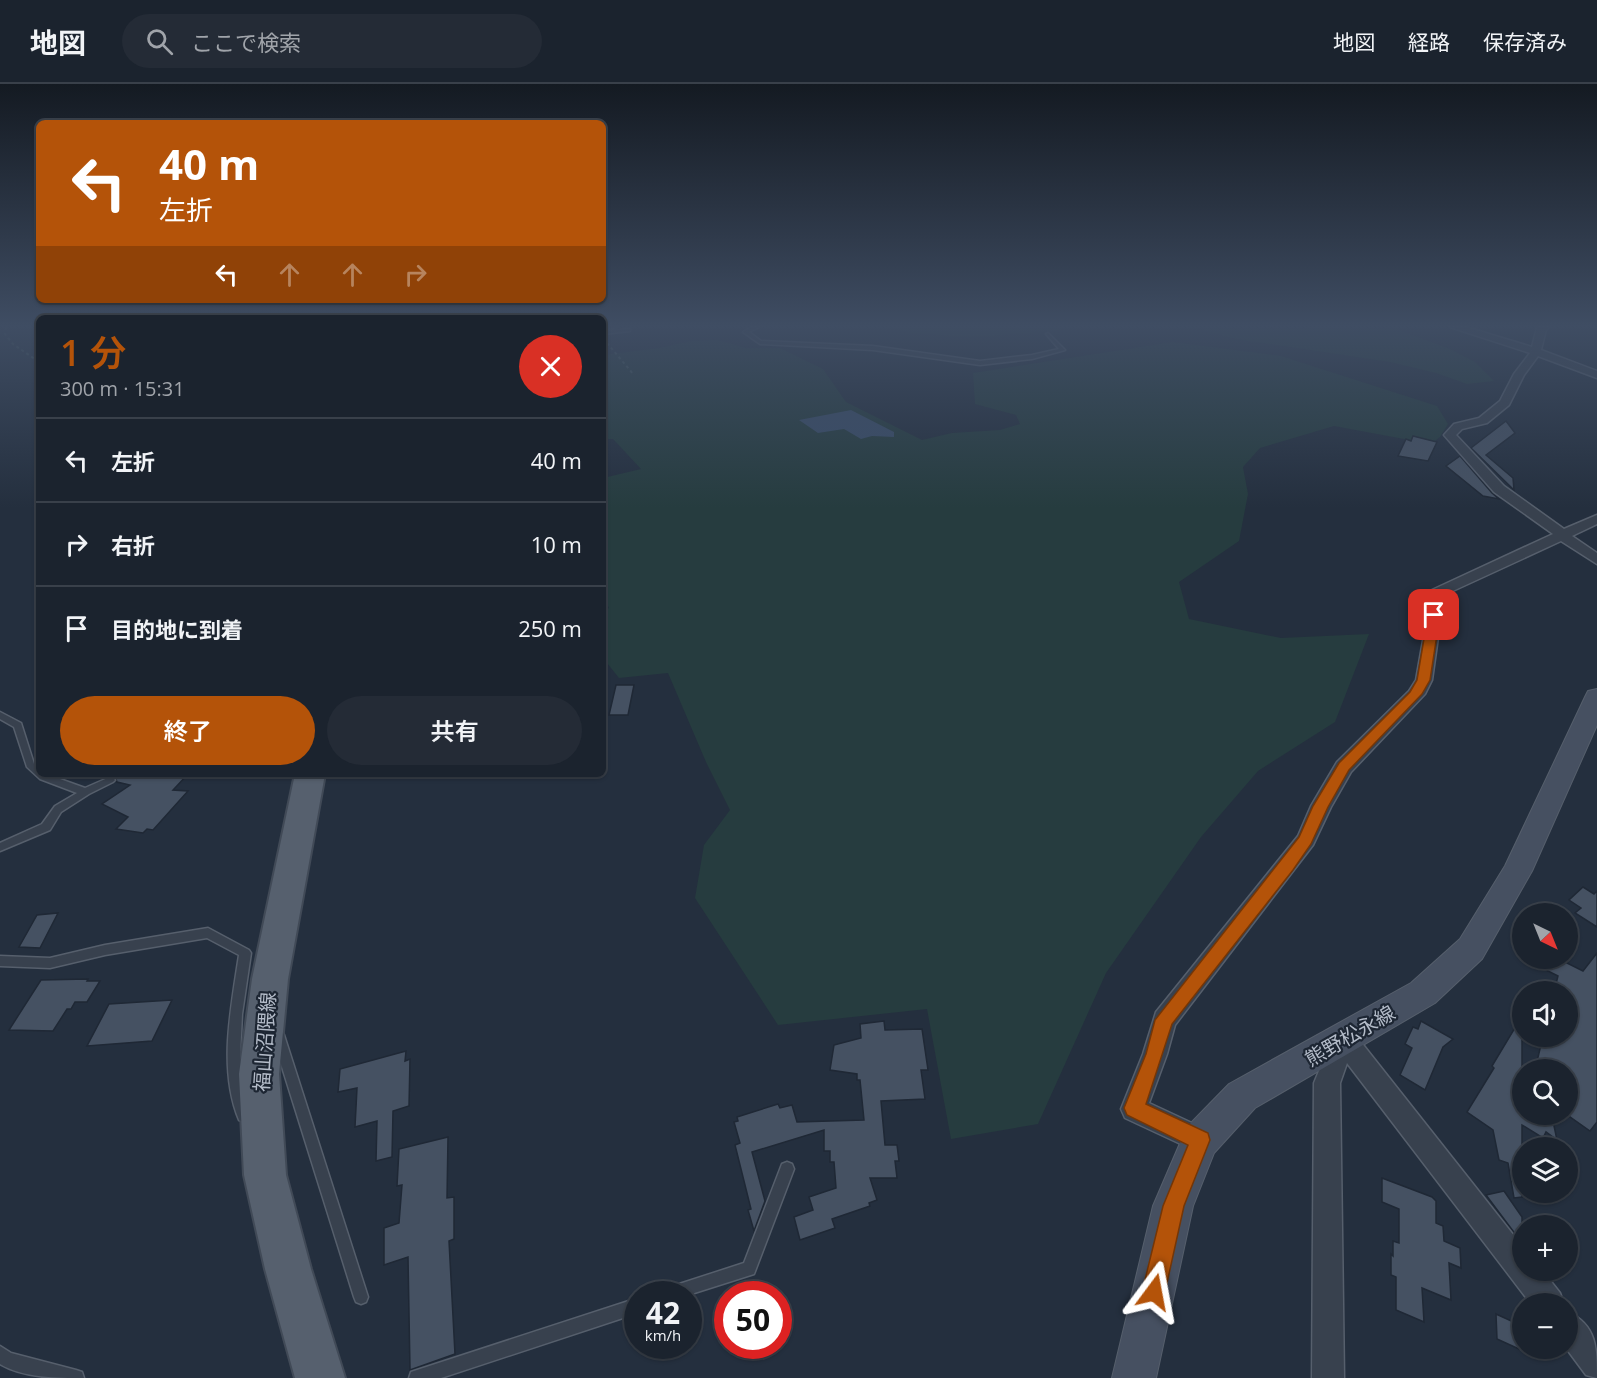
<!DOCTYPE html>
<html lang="ja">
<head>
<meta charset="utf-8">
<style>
  body { margin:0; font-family:"Open Sans","Noto Sans JP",sans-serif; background:#242b36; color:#f1f3f6; height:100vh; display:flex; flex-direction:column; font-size:22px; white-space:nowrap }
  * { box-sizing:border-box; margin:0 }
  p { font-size:20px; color:#a0a4aa }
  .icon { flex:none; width:33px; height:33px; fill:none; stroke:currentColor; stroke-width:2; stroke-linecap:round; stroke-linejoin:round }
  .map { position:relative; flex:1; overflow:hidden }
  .panel { position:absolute; left:36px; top:231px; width:570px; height:462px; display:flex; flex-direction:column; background:#1b232e; border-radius:9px; box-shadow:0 2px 4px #0004,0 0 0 2px #39404a }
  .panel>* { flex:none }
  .banner { position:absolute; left:36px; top:36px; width:570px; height:183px; border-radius:9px; box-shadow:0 2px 4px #0004,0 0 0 2px #39404a; background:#b45309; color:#fff; overflow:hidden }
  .needle { width:39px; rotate:137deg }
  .controls { position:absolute; left:1512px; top:819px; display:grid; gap:12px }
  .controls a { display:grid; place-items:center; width:66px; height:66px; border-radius:50%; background:#1b232e; box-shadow:0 2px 4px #0004,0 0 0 2px #39404a; font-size:30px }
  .speed { position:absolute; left:624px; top:1197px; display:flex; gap:12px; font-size:30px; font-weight:700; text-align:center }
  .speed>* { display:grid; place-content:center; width:78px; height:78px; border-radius:50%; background:#1b232e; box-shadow:0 2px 4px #0004,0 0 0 2px #39404a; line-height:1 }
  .speed small { font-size:15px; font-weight:400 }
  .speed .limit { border:9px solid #d22; background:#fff; color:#111 }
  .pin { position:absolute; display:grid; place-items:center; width:51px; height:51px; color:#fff; margin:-26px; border-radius:12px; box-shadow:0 3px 9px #0006 }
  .me { position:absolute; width:66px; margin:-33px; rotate:13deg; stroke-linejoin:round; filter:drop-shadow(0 0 4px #0008) }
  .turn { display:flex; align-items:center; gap:21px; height:126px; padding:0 24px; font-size:27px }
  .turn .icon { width:78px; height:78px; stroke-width:2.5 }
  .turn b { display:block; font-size:42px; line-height:51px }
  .lanes { display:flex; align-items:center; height:57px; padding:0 24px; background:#0003; justify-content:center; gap:30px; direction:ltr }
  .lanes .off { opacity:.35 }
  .round { display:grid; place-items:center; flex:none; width:63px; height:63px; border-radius:32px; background:#242b36 }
  .head { display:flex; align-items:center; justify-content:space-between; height:102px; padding:0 24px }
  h1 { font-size:36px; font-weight:600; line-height:45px; color:#b45309 }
  .button { display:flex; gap:12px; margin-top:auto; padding:12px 24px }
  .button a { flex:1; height:69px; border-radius:36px; background:#b45309; color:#fff; font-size:24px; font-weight:600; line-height:69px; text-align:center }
  .button a+a { background:#242b36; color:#f1f3f6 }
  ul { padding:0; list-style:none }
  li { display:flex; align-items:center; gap:18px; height:84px; padding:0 24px; border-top:2px solid #39404a }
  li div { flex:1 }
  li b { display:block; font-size:22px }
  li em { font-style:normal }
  header { display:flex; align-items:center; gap:36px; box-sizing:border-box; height:84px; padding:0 30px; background:#1b232e; border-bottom:2px solid #39404a }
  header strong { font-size:28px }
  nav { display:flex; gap:33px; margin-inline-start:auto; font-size:21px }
  .search { width:420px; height:54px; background:#242b36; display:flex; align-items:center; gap:15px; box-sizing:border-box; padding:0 21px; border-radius:33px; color:#a0a4aa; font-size:22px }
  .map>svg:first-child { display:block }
</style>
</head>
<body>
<header>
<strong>地図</strong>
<div class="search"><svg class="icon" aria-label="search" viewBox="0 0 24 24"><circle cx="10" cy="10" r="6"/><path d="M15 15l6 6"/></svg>ここで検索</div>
<nav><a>地図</a><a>経路</a><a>保存済み</a></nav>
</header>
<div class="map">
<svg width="1597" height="1294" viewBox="0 0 1597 1294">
  <rect width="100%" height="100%" fill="#242f3e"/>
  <g fill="#263c3f">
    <path d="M889 243H1065L1055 247 972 253 912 249Z"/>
    <path d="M1191 243 1304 245 1305 243H1344L1355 246 1391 243 1450 265 1475 278 1494 297 1467 300 1436 289 1390 278 1236 255Z"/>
    <path d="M718 256 746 264H780L823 285 846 318 922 356 952 349 1000 346 1020 340 1016 331 975 320 973 289 1173 258 1281 272 1437 322 1448 340 1440 353 1431 360 1334 342 1260 364 1243 383 1248 410 1239 457 1179 498 1189 535 1281 554 1369 550 1335 638 1258 687 1201 753 1106 889 1038 1040 951 1055 927 925 778 941 695 814 704 761 730 726 706 678 668 589 619 594 603 574V535L609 523 603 520V394L641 385 613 355H603V271L659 264 691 257Z"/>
  </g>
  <path fill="#394c67" d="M851 326 894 348V353L872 352 861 355 844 345 818 349 799 336Z"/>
  <g fill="#455162" stroke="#1f2835" stroke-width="1.5">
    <path d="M1506 337 1515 349 1486 371 1513 394 1514 406 1471 364Z"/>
    <path d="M1413 352 1437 358 1428 377 1398 372 1406 355 1411 357Z"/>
    <path d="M1460 372 1492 409 1499 415 1483 412 1446 382Z"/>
    <path d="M616 601H634L628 631H609Z"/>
    <path d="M109 690H188L173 706 188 707 153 746 147 745 143 749 116 745 128 733 102 720 130 701 117 698 115 692Z"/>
    <path d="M1583 803 1594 810 1597 807V843L1575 829 1581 824 1569 816Z"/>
    <path d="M58 829 40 864 19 863 37 831Z"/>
    <path d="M1597 869V1038L1590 1047 1566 1030 1568 986H1535L1543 952H1568V908H1554L1558 892 1522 874H1557L1583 887Z"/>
    <path d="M88 895 87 897H100L87 918H75L71 925H67L53 947 9 946 41 896Z"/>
    <path d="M172 916 152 957 87 962 109 920Z"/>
    <path d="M1522 932V1030H1557L1553 1037 1557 1056 1546 1048 1543 1054 1522 1041V1113L1514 1114 1508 1079 1499 1076 1493 1046 1467 1028 1494 984 1492 982Z"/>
    <path d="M884 937 885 946 922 945 928 986H921L925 1015 881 1017 885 1061H897L899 1077H895L897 1094H870L877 1116 869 1119 870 1122 832 1135 835 1144 800 1156 794 1133 813 1126 809 1113 836 1104 834 1078H830V1067H824V1046L752 1068 765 1117 754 1147 748 1126 751 1125 735 1061 740 1059 734 1038 738 1037 737 1033 778 1020 780 1024 792 1021 797 1038 864 1036 860 996H857V990L830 986 834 961 861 954 860 940Z"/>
    <path d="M1421 937 1453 955 1443 963 1425 1006 1400 991 1412 964 1405 960 1413 943 1418 945Z"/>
    <path d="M406 967 405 977 410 975 409 1022 393 1027 392 1073 376 1077 377 1037 355 1043 357 1004 338 1008 340 985Z"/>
    <path d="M448 1053 447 1114 454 1113V1155L449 1157 455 1270 410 1286 408 1173 384 1181V1144L399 1139 402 1101 397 1102 399 1065Z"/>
    <path d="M1382 1094 1432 1113 1436 1117V1139L1443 1142 1444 1157 1460 1164 1461 1184 1449 1179 1451 1216 1422 1204 1424 1238 1396 1226V1193L1391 1191V1170L1393 1172V1157L1399 1159V1125L1382 1118Z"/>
    <path d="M1504 1107 1522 1133V1159L1486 1111Z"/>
    <path d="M1496 1230 1518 1240 1519 1265 1497 1255Z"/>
  </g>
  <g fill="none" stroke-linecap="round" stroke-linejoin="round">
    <defs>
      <g id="service">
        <path d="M752 243H759L749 248 761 257 873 262 980 277 1032 271 1059 265 1046 250 1048 249 1065 266 1032 275 980 281 873 266 760 260 743 248Z"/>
        <path d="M628 245H630V247L603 250V248Z"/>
        <path d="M0 628 21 639 34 680 39 684V690H46L85 704 110 693 113 694 115 696 113 698 89 710 61 728 50 746 0 767V759L42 740 55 722 77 709 40 695 27 683 14 643 0 635Z"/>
        <path d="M208 844 249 866 251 869 242 930 240 972 245 1013 250 1032 249 1036 244 1038 239 1036C218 985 231 924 239 871L207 854 105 871 50 884 0 882V872L50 874 105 861Z"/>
        <path d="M278 945 282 947 284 951 368 1213 366 1218 361 1220 356 1218 354 1213 272 951 274 947Z"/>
        <path d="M787 1078 792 1080 794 1085 754 1190 688 1211 663 1210 665 1205 670 1203 744 1179 782 1080Z"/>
        <path d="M638 1214V1229L441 1294H409L411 1288 417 1286Z"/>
        <path d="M0 1262 11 1269 76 1286 82 1288 84 1294C57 1294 23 1294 0 1280Z"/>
      </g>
      <g id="minor">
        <path d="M1450 243H1466L1532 263 1537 243H1549L1546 246 1541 266 1597 287V294L1538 272 1524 291 1509 321 1487 339 1462 345 1456 351 1504 402 1564 445 1597 431V440L1572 452 1597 469V480L1561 457 1444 511 1432 596 1425 610 1351 688 1331 723 1313 761 1175 941 1167 970 1149 1019 1209 1047 1213 1056 1209 1065 1200 1069 1125 1034 1121 1025 1143 970 1156 928 1298 752 1311 722 1337 678 1409 607 1416 596 1432 506 1553 450 1494 408 1444 351 1454 340 1479 334 1500 317 1514 290 1530 269Z"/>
        <path d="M1344 945 1353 948 1522 1162V1186H1542L1560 1209 1564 1220H1531L1347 979 1340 999 1344 1294H1312L1314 999 1335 948Z"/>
        <path d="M1568 1228C1597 1241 1597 1265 1597 1294L1586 1291 1566 1264H1568Z"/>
      </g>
      <path id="secondary" d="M1597 605V641L1532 787 1482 875 1435 919 1255 1024 1214 1069 1193 1122 1156 1294H1112L1153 1122 1187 1043 1229 1000 1411 899 1460 855 1505 782 1585 613 1588 607Z"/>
      <g id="primary">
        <path d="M603 243H616L613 246 603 249Z"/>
        <path d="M295 690H325L288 895 279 990 286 1091 311 1185 345 1294H295L265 1185 244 1091 239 990 252 895Z"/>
      </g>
    </defs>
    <use href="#service" stroke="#565f6c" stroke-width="3"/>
    <use href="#minor" stroke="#565f6c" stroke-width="3"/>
    <use href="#secondary" stroke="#565f6c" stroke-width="2"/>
    <use href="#primary" stroke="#414a57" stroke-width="4"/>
    <g stroke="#44595c" stroke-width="2" stroke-dasharray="3 3" stroke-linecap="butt">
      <path d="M6 243 5 250 13 260 39 278"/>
      <path d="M607 259 634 291"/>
    </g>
    <use href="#service" fill="#38414e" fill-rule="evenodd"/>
    <use href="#minor" fill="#38414e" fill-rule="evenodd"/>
    <use href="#secondary" fill="#465061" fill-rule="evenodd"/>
    <use href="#primary" fill="#56606e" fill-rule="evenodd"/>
  </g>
  <linearGradient id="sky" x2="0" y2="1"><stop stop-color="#141a22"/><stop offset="0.57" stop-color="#3f4d63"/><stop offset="1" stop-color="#3f4d63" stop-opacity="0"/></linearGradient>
  <rect width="1597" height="424" fill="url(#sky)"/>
  <path fill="#b45309" stroke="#753606" stroke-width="1.5" d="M1434 527 1440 531 1430 596 1422 610 1349 686 1328 723 1311 760 1293 786 1172 940 1146 1020 1208 1049 1210 1056 1184 1122 1165 1208 1162 1216 1154 1219 1146 1216 1142 1208 1163 1122 1188 1061 1127 1031 1124 1024 1146 970 1155 936 1299 753 1313 722 1339 679 1410 608 1417 596 1428 531Z"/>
  <g text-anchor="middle" stroke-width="4.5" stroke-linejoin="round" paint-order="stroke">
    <g font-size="20" fill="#b4bcc9" stroke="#1d2633">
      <text transform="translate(1350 952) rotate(-30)" y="7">熊野松永線</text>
      <text transform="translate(265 958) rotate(-86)" y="7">福山沼隈線</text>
    </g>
  </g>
</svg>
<div class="controls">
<a><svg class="needle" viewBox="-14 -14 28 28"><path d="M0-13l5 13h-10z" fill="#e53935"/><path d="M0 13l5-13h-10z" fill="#a0a4aa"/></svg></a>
<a><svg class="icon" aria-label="sound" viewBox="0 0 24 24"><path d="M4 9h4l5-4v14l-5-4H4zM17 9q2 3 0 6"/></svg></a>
<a><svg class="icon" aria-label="search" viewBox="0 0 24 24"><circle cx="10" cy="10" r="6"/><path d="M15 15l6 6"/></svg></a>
<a><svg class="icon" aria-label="layers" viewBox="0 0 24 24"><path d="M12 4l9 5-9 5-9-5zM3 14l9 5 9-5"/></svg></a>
<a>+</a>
<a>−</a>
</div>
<div class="speed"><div>42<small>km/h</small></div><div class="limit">50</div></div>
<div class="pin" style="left:1434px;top:531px;background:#d93025"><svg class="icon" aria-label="arrive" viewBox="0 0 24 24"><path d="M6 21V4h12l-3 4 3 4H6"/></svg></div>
<svg class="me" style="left:1154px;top:1208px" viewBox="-20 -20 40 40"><path d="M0-17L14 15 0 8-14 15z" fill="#b45309" stroke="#fff" stroke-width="4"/></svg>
<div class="banner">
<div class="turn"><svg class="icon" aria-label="left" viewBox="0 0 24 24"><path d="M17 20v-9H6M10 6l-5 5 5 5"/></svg><div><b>40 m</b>左折</div></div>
<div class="lanes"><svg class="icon" aria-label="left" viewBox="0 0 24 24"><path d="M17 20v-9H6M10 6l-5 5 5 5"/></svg><svg class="icon off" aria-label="ahead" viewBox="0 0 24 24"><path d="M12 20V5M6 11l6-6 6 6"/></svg><svg class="icon off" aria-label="ahead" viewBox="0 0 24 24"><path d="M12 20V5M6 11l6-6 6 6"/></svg><svg class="icon off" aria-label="right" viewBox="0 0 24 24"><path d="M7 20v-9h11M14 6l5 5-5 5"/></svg></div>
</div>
<section class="panel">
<div class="head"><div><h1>1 分</h1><p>300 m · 15:31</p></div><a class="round" style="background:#d93025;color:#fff"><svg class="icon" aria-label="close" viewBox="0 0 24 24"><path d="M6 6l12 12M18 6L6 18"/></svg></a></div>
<ul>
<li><svg class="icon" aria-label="left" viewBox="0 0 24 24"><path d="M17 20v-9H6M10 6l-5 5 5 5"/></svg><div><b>左折</b></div><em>40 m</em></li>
<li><svg class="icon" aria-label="right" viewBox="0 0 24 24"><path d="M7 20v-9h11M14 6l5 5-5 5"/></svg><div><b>右折</b></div><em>10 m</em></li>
<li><svg class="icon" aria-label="arrive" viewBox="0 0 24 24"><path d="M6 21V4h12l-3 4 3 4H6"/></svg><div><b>目的地に到着</b></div><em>250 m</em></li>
</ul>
<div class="button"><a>終了</a><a>共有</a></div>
</section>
</div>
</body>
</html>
